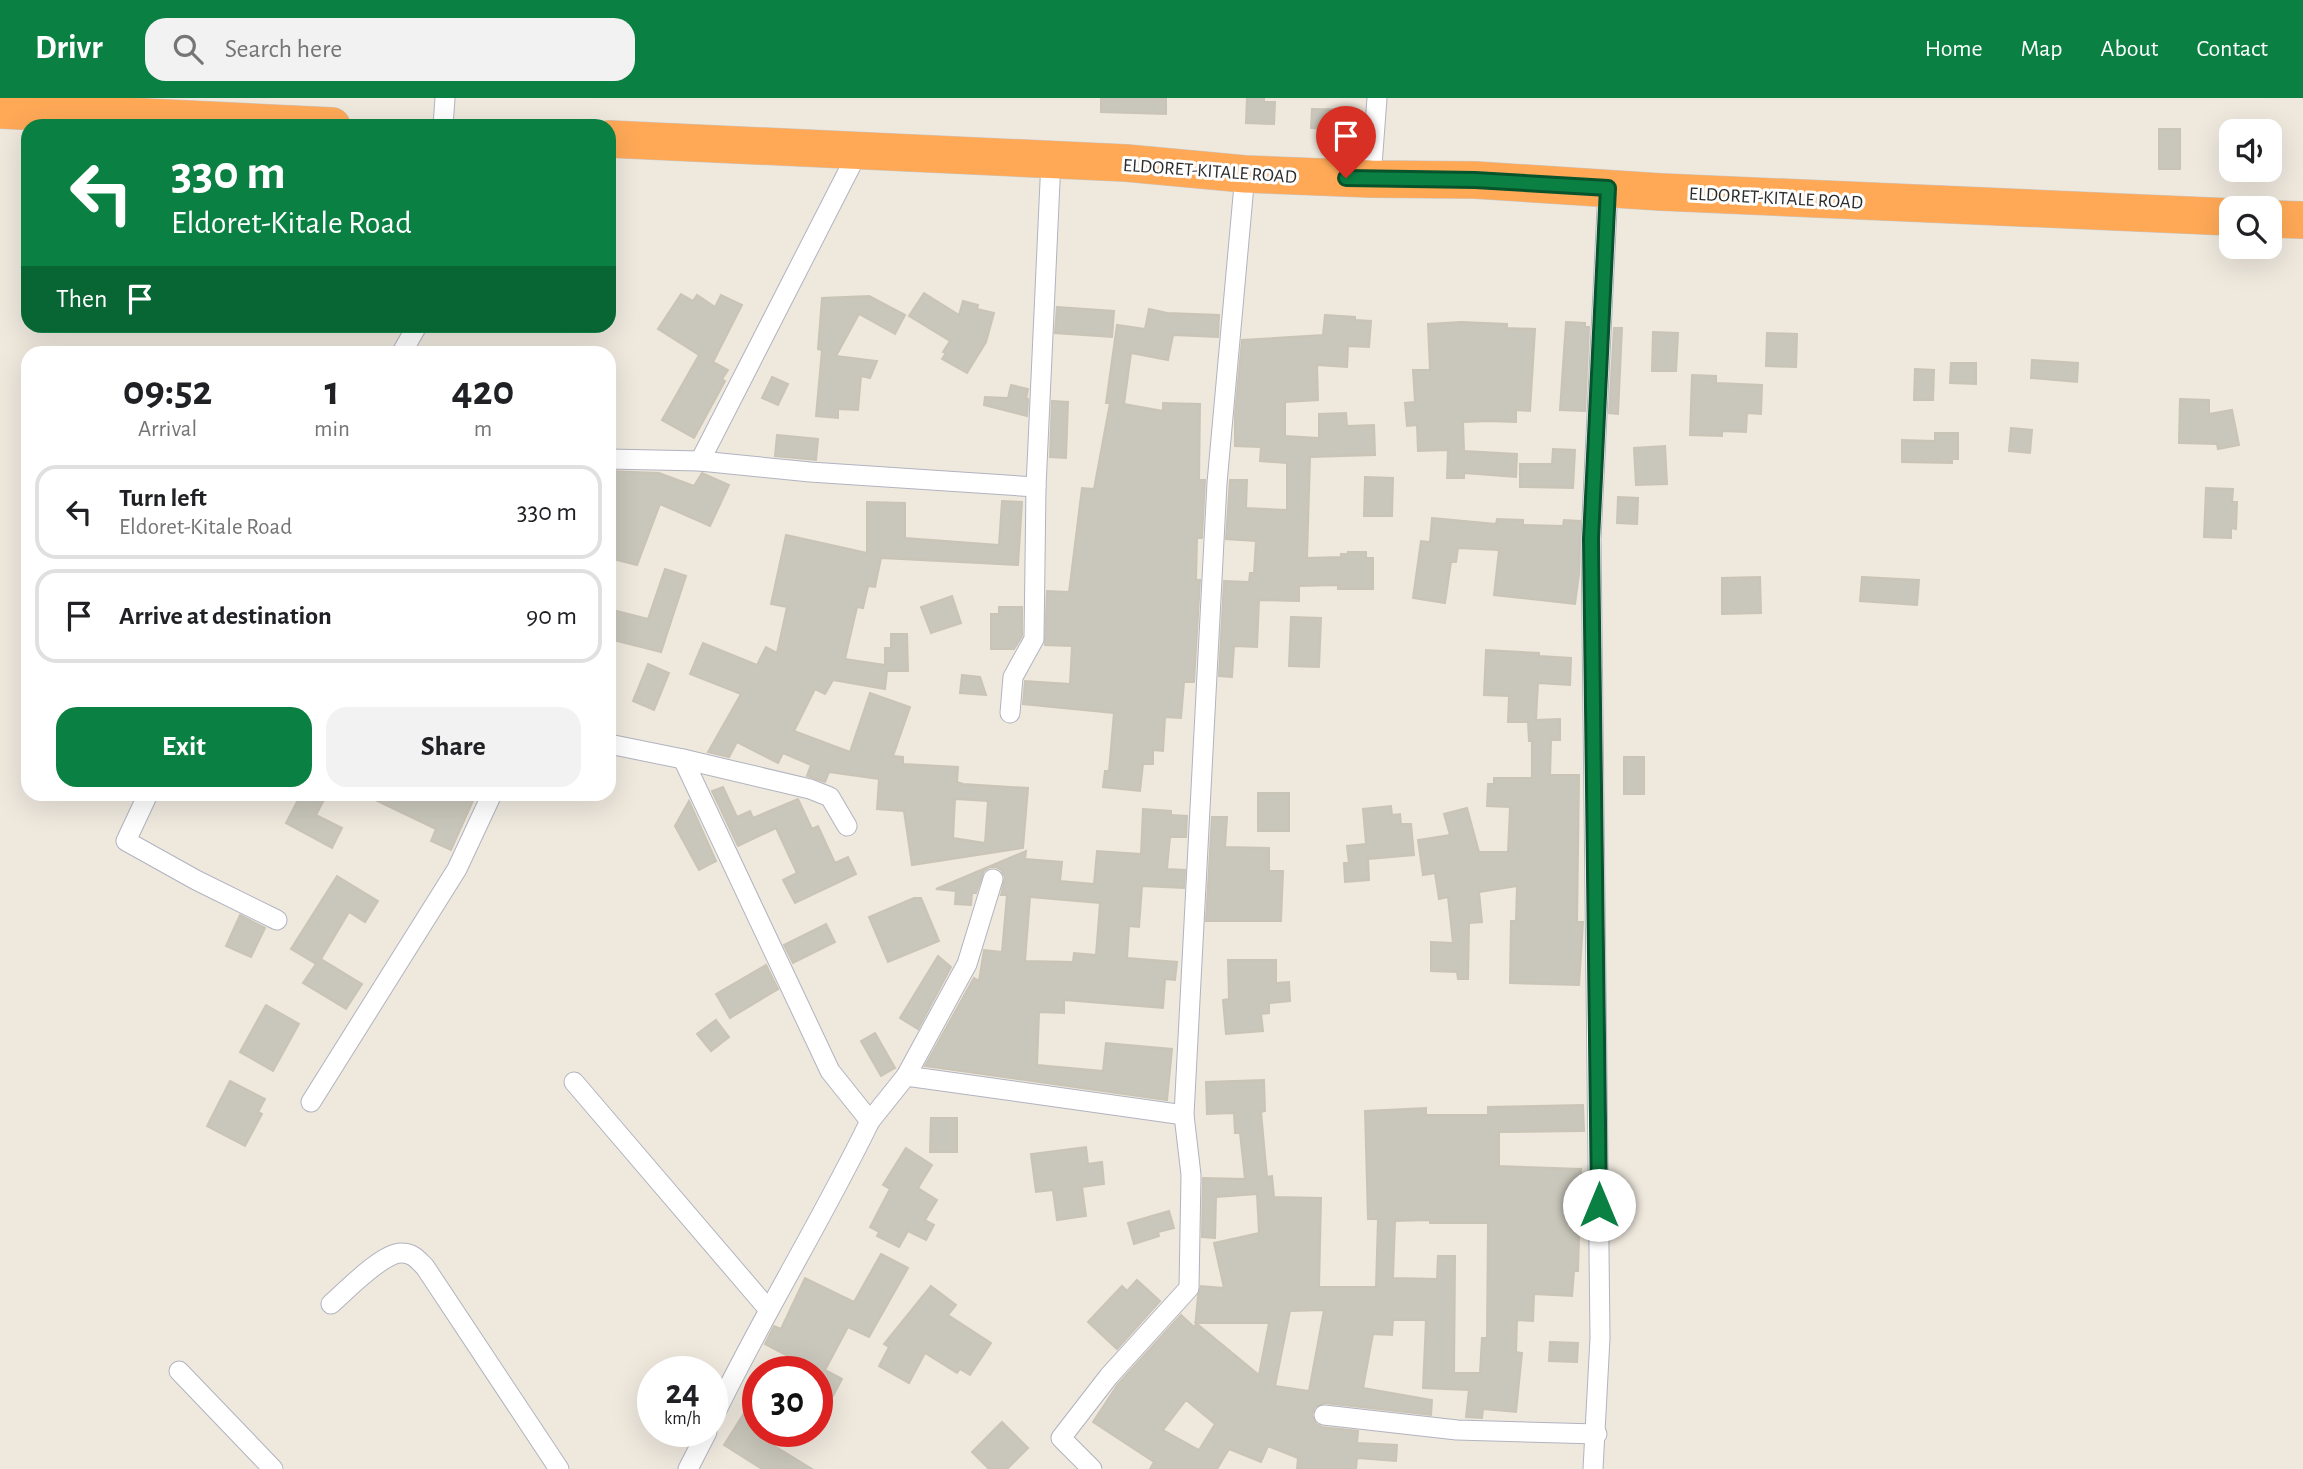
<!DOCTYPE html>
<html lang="en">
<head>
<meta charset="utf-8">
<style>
  body { margin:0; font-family:"Alegreya Sans",sans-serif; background:#f2f2f2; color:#202124; height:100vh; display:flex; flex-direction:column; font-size:26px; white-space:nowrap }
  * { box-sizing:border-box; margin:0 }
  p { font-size:23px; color:#757577 }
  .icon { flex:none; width:38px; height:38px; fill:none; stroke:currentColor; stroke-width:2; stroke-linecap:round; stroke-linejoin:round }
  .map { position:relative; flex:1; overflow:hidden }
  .drawer { position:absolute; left:21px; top:248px; width:595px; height:455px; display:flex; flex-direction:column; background:#fff; border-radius:21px; box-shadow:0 7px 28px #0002 }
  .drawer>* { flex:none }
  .top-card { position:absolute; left:21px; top:21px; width:595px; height:214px; border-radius:21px; box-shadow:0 7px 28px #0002; background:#0b8043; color:#fff; overflow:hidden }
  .tools { position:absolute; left:2219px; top:21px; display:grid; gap:14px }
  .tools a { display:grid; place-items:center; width:63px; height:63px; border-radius:14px; background:#fff; box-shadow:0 7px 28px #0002; font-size:35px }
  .speed { position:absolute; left:637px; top:1258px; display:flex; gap:14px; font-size:35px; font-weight:700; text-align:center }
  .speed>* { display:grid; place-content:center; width:91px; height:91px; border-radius:50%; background:#fff; box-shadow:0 7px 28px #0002; line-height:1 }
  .speed small { font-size:18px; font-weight:400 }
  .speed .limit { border:10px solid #d22; background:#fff; color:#111 }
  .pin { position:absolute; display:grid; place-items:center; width:60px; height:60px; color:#fff; margin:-72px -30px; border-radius:50% 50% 50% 0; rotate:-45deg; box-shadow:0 0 7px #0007 }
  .pin .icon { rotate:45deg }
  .me { position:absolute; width:77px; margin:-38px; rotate:0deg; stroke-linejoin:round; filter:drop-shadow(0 0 5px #0008) }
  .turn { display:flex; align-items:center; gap:24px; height:147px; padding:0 35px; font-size:32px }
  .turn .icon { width:91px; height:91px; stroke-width:2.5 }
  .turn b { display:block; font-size:49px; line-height:60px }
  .then { display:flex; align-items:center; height:66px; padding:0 35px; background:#0003; gap:14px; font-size:26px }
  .eta { display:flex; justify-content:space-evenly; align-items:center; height:119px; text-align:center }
  .eta b { font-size:42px; font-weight:700; line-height:49px }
  .button { display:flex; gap:14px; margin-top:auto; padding:14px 35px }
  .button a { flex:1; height:80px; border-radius:21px; background:#0b8043; color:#fff; font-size:28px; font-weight:700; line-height:80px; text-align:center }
  .button a+a { background:#f2f2f2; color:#202124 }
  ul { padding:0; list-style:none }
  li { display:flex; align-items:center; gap:21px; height:94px; margin:0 14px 10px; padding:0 21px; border:4px solid #e0e0e0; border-radius:21px }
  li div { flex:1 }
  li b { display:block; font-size:26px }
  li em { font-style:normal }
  header { display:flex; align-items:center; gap:42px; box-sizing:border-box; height:98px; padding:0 35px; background:#0b8043; color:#fff }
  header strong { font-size:33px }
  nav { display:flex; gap:38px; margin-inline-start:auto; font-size:24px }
  .search { width:490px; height:63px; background:#f2f2f2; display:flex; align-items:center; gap:18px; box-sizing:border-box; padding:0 24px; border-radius:21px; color:#757577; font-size:26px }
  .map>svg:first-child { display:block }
</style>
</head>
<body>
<header>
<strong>Drivr</strong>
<div class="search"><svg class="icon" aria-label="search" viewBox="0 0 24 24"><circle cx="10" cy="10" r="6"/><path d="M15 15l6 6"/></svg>Search here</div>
<nav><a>Home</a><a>Map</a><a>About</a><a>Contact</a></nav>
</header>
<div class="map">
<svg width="2303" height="1371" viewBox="0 0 2303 1371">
  <rect width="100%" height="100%" fill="#eee8dd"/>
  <g fill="#c9c6bb" stroke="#cac4b6" stroke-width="2" fill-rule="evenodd">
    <path d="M1101 0H1166V16L1101 14Z"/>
    <path d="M1247 0H1264V4H1275L1274 26 1246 25Z"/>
    <path d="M1312 11 1359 12 1358 32 1311 30Z"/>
    <rect x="2159" y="31" width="21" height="40"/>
    <path d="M924 195 959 217 963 203 978 207 977 211 994 215 986 244 967 275 942 261 946 255 943 254 950 243 909 218Z"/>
    <path d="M681 196 693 203 697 197 715 209 721 197 742 207 713 264 728 272 722 281 725 283 694 340 662 322 699 257 658 231Z"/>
    <path d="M869 198 905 217 895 236 859 216 836 258 877 263 870 280 861 278 858 312 838 311V320L816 318 822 252 818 251 822 200Z"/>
    <path d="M1057 209 1114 213 1112 239 1055 235Z"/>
    <path d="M1149 211 1167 215 1219 217 1218 239 1173 237 1168 262 1131 255 1124 306 1163 313V305L1200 306 1199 382H1205L1202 440H1197L1196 482H1200L1194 584H1184L1181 620 1165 619 1163 653 1153 652V666H1143L1140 693 1103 689 1105 673H1109L1114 615 1023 606 1025 583 1070 586 1072 548 1045 547 1047 493 1069 494 1082 390 1094 391 1110 305H1106L1117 227 1145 231Z"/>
    <path d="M1325 217 1355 219V222L1371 223 1369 249 1348 248 1347 269 1317 267 1318 302 1285 304V338L1319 340V316L1346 315 1347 328 1374 327 1375 357 1310 359 1307 460 1341 459V456H1348V454H1366V460H1373V491H1338V487L1299 488V503L1259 502 1257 549 1234 548 1232 579 1219 578 1224 483 1249 484 1250 475H1254L1256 443 1226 441 1230 382H1247L1246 410 1287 412V365L1260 363 1261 349 1235 348V317L1242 242 1323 237Z"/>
    <path d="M1461 224 1507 226V230L1535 231 1530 313 1516 312V324L1489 323 1463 324 1464 353 1517 356 1516 379 1464 375V380H1447L1448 352 1418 353 1417 327 1407 328 1405 305 1415 304 1413 272H1430L1428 226Z"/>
    <path d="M1566 224 1585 225V229H1589L1585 313 1560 312Z"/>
    <path d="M1614 230H1622L1618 316 1609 315Z"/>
    <path d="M1653 234 1678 235 1676 273H1652Z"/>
    <path d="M1767 235 1797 236 1796 269 1766 268Z"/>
    <path d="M2032 262 2078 265 2077 284 2031 280Z"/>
    <path d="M1951 265H1976V286L1950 285Z"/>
    <path d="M1915 271 1934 272 1933 302H1914Z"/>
    <path d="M1692 277 1716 278V285L1762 287 1761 316 1747 315 1746 334 1722 333V338L1690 337Z"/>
    <path d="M772 279 788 286 778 307 762 300Z"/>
    <path d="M1011 287 1028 291 1026 301H1028L1027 318 984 307 985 299 1008 300Z"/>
    <path d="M2180 301 2209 302V316L2232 312 2239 347 2218 351 2217 346 2179 345Z"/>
    <path d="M1052 303 1068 304 1066 360 1050 359Z"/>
    <path d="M2011 330 2032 332 2030 355 2009 353Z"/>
    <path d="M1935 335H1958V361H1952V365L1902 364V342L1935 343Z"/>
    <path d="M777 337 818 341 816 362 775 358Z"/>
    <path d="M1665 348 1667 386 1636 387 1634 350Z"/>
    <path d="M1553 351 1575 352 1573 390 1520 389V366H1552Z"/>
    <path d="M609 373 659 375 694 388 702 375 729 387 710 428 660 406 637 467 609 460Z"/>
    <path d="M1365 379 1393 380 1392 418H1364Z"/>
    <path d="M2206 390 2233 391 2232 404H2237L2236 431 2231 430V440L2204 439Z"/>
    <path d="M1618 399 1638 400 1637 426 1617 425Z"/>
    <path d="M1002 403 1022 404 1018 467 881 460 875 489 868 488 863 510 857 509 845 561 885 567V550H891V536H907L908 573H887L885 591 833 582 825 596 815 591 794 633 850 654 870 595 910 609 893 658 903 659V666L958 669 957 684 963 686 1028 690 1023 750 912 767 904 713 877 711 879 681 829 674 825 684 807 678 811 667 783 655 778 665 737 644 729 659 708 654 741 596 690 576 703 545 757 567 766 549 777 555 787 509 771 506 786 437 867 455V404L905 405V440L999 447ZM955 701 988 703 985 745 953 740Z"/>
    <path d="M1432 420 1496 426 1497 421 1523 422V427L1563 428 1564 422 1580 423 1579 476 1575 506 1494 497 1499 452 1458 450 1456 464H1451L1445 505 1413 500 1421 443 1430 444Z"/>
    <path d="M665 471 686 478 661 554 609 541V511L648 521Z"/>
    <path d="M1760 479 1761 515 1722 516V480Z"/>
    <path d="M1862 479 1919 482 1917 507 1860 503Z"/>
    <path d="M952 498 961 525 931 535 921 509Z"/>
    <path d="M999 509H1022V538L1014 551H991V516H999Z"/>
    <path d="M1291 519 1321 520 1319 569 1289 568Z"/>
    <path d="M1486 552 1539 555V558L1571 560 1570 587 1538 585 1536 622 1560 621V642H1551L1550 677H1579L1577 824H1583L1579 887 1510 885 1511 823H1516L1517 788 1479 794 1482 824 1469 825 1468 881H1458L1457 874 1431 873V844L1453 845 1448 799 1439 801 1435 775 1423 777 1418 742 1450 737 1444 716 1467 710 1479 754H1508L1510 709 1487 708 1488 686H1494V680H1532V643H1529L1528 624H1508L1509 598 1484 597Z"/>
    <path d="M648 566 669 575 654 612 633 603Z"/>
    <path d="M962 577 980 579 986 597 960 595Z"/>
    <rect x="1624" y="659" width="20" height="37"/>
    <path d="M723 689 737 719 750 713 753 720 798 701 812 731 818 728 835 765 848 759 856 776 795 805 783 782 797 775 776 730 738 748 712 693Z"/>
    <rect x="1258" y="695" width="31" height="38"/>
    <path d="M301 696H327L316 717 342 730 332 750 286 725Z"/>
    <path d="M363 696H476L451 752 431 743 436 731Z"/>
    <path d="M689 703 716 763 699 772 675 728Z"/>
    <path d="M1391 708 1392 717 1400 716 1401 726H1411L1414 757 1368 761 1369 782 1345 784 1344 765H1349L1347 748 1366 746 1363 711Z"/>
    <path d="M1143 711 1171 713V717L1187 718 1186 739H1170L1167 771 1185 772 1184 790 1142 788 1139 829 1129 828 1127 860 1177 864 1175 882 1165 881 1163 910 1064 902V915L1039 914 1037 967 1103 973 1106 945 1172 951 1167 1002 925 968 974 880 979 883 984 852 1002 854 1007 797H1001L1005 779 1001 772 996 769H990L984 773 976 795H972L971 807 955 806 956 793 936 791 1026 753 1025 761 1062 764 1060 783 1094 786 1097 753 1141 756ZM1030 799 1100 805 1096 857 1074 855 1073 864 1025 863Z"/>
    <path d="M1212 719H1227L1225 749 1269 750V773H1283L1281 823H1206Z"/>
    <path d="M337 778 378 803 365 824 349 814 321 861 362 886 346 911 303 885 316 866 291 851Z"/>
    <path d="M914 800H921L939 843 888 864 869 819Z"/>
    <path d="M240 817 265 830 251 859 226 848Z"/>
    <path d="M826 826 835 844 793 865 784 847Z"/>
    <path d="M938 858 951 869 918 931 900 920Z"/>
    <path d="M1228 862H1276V885L1289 884 1290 903 1269 905V915L1261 916 1263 933 1226 936 1223 902 1229 901Z"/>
    <path d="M766 867 778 891 730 920 716 896Z"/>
    <path d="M266 907 299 926 273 973 240 954Z"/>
    <path d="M716 922 729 939 711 953 697 936Z"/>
    <path d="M875 935 895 970 881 978 861 943Z"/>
    <path d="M1264 982 1265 1013 1261 1014 1267 1079 1272 1078 1274 1099 1321 1100 1319 1189H1376L1378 1121H1368L1365 1013 1426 1010V1017H1488V1009L1583 1007 1584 1033 1499 1034V1068L1581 1071 1578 1173H1574L1572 1198 1534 1196 1533 1223 1517 1222 1516 1254 1522 1255 1516 1314 1483 1311 1482 1320 1466 1319 1469 1292 1423 1290 1426 1222H1393L1392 1237 1373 1236 1363 1290 1432 1302 1431 1317 1325 1305 1315 1309 1312 1316 1316 1326 1322 1329 1358 1333 1357 1345 1397 1347 1396 1363 1357 1360 1356 1371H1297L1298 1360 1268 1348 1261 1364 1229 1351 1217 1371H1150L1154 1364 1093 1324 1118 1286 1181 1217 1195 1230 1198 1198 1201 1188 1224 1190 1214 1145 1259 1135 1257 1096 1216 1099 1215 1140 1202 1139 1203 1080 1245 1081 1240 1035H1235L1234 1015 1207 1016 1206 984ZM1430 1122V1125H1488L1487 1240H1482L1480 1275H1454L1455 1158H1438L1437 1181 1393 1180 1395 1123ZM1324 1212 1309 1293 1275 1288 1290 1213ZM1196 1225H1269L1259 1277ZM1186 1302 1215 1326 1199 1352 1163 1332Z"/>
    <path d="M230 983 265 1001 258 1014 262 1016 245 1048 207 1028Z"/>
    <path d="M931 1020H957V1054H930Z"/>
    <path d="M1086 1049 1088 1066 1102 1064 1104 1086 1082 1089 1086 1118 1057 1122 1053 1092 1036 1094 1031 1056Z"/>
    <path d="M906 1050 932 1067 918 1090 937 1102 925 1122 934 1127 926 1142 908 1133 899 1149 877 1138 879 1134 870 1129 890 1091 883 1087Z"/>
    <path d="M1169 1113 1174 1130 1158 1134 1159 1138 1134 1146 1128 1125Z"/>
    <path d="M881 1156 908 1170 869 1239 848 1229 825 1272 842 1281 833 1298 817 1290V1274H804L807 1268 765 1246 774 1228 781 1231 805 1180 854 1204Z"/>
    <path d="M1137 1182 1160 1203 1117 1251 1088 1224 1122 1188 1127 1193Z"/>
    <path d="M931 1188 956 1207 948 1217 991 1245 970 1277 960 1271 957 1275 925 1255 909 1285 879 1268 889 1249 884 1246Z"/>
    <path d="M1550 1244 1578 1245 1577 1264 1549 1263Z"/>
    <path d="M758 1293V1338L812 1371H762L724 1347Z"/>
    <path d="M1002 1324 1028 1350 1007 1371H989L972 1354Z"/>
  </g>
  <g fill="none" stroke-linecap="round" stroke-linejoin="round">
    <defs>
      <g id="street">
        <path d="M443 28 445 0"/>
        <path d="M1371 81 1377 0"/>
        <path d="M401 256 417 228"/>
        <path d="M609 361 700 363 810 374 1036 389"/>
        <path d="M700 363 858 54"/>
        <path d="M1010 615 1013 579 1034 541 1036 389 1051 62"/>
        <path d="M609 646 683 661 810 691 830 699 847 728"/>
        <path d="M683 661 830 973 870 1023C821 1124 761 1220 712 1322"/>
        <path d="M148 696 126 743 196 782 277 822"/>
        <path d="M906 978 967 866 993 781"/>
        <path d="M574 984 769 1212"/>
        <path d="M311 1004 457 771 492 696"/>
        <path d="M870 1023 906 978 1184 1017"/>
        <path d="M331 1206C346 1193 383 1154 402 1155 413 1155 418 1162 425 1169L559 1371"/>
        <path d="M179 1273 273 1371"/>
        <path d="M1324 1317 1457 1332 1597 1336"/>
        <path d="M688 1371 707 1334"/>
        <path d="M1092 1371 1061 1340 1109 1278 1189 1190 1191 1077 1184 1017 1217 385 1245 76"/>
        <path d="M1593 1371 1600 1240 1591 441 1608 90"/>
      </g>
      <g id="highway">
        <path d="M0 12 332 28"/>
        <path d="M609 41 1126 65 1245 76 1371 81 1475 82 1661 94 2231 119"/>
        <path d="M2270 121 2303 122"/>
      </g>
    </defs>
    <use href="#street" stroke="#b1b3c0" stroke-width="21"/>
    <use href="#highway" stroke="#c8c8c8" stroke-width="38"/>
    <use href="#street" stroke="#fff" stroke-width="19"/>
    <use href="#highway" stroke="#ffa957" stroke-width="37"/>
  </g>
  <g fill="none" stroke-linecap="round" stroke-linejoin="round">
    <defs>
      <path id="route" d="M1346 80 1475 82 1608 90 1591 441 1599 1107"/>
    </defs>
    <use href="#route" stroke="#07532c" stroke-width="18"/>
    <use href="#route" stroke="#0b8043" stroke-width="12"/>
  </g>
  <g text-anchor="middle" stroke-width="6" stroke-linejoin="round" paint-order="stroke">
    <g font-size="19" fill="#2c2c2c" stroke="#fff">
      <text transform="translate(1210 72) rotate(4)" y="7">ELDORET-KITALE ROAD</text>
      <text transform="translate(1776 99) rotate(3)" y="7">ELDORET-KITALE ROAD</text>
    </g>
  </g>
</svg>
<div class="tools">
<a><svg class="icon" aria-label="sound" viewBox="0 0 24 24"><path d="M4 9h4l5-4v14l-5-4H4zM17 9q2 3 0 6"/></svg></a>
<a><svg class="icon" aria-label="search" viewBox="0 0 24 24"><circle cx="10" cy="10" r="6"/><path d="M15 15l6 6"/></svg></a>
</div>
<div class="speed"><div>24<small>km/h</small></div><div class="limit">30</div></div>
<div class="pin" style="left:1346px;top:80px;background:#d93025"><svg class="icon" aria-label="arrive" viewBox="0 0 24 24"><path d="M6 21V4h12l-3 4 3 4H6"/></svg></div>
<svg class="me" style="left:1599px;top:1107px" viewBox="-20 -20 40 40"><circle r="19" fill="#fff"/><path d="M0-13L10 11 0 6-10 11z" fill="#0b8043"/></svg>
<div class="top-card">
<div class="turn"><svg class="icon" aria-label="left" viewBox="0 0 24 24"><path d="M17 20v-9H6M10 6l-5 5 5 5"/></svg><div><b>330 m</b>Eldoret-Kitale Road</div></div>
<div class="then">Then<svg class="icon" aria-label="arrive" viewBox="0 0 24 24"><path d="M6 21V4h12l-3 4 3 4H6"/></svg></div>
</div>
<section class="drawer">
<div class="eta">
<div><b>09:52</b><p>Arrival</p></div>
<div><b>1</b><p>min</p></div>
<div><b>420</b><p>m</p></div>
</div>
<ul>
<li><svg class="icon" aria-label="left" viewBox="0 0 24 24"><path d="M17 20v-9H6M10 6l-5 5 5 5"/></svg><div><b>Turn left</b><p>Eldoret-Kitale Road</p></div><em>330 m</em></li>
<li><svg class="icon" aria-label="arrive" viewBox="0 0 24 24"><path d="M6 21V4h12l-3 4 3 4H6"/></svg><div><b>Arrive at destination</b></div><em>90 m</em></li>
</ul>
<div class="button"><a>Exit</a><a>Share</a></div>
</section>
</div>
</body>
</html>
